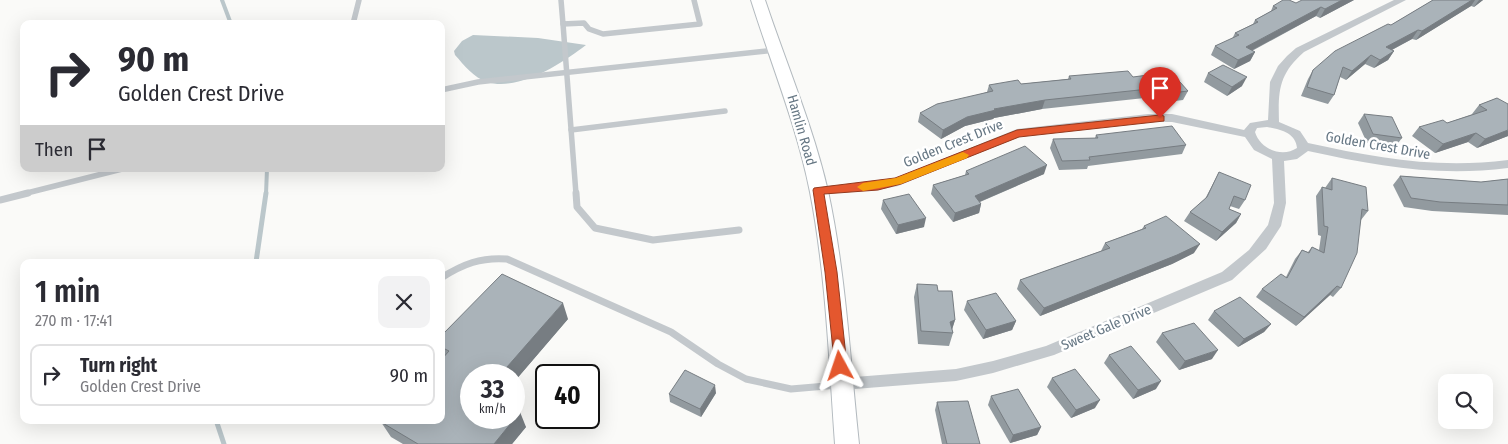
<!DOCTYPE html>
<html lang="en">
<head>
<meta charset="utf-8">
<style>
  body { margin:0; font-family:"Fira Sans Condensed",sans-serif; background:#f2f2f3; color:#2b2b33; height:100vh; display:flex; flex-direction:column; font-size:19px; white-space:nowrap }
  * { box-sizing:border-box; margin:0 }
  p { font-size:16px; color:#7c7c81 }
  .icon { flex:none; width:28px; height:28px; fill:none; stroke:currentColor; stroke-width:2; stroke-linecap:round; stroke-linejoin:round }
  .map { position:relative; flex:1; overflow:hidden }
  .drawer { position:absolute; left:20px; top:259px; width:425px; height:165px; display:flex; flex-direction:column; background:#fff; border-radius:10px; box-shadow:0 5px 20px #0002 }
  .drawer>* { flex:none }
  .hud { position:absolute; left:20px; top:20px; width:425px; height:152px; border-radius:10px; box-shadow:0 5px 20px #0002; background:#fff; color:#2b2b33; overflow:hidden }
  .fabs { position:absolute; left:1438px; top:374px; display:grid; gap:10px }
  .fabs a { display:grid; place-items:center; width:55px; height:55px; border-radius:10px; background:#fff; box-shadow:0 5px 20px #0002; font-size:25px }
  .speed { position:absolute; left:460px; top:364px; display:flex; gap:10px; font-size:25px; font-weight:700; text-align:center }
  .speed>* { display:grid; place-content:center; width:65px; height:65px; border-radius:50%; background:#fff; box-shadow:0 5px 20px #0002; line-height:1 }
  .speed small { font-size:12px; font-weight:400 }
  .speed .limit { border:2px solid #111; border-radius:8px; background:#fff; color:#111 }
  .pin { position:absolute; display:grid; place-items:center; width:42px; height:42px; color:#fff; margin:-51px -21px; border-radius:50% 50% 50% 0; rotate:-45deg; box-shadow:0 0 5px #0007 }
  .pin .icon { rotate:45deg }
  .me { position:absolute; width:55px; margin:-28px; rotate:355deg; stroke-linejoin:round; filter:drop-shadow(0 0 4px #0008) }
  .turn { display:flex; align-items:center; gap:18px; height:105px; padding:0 15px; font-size:22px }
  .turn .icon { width:65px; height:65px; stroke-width:2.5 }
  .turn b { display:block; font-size:35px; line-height:42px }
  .then { display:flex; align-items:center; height:48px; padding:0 15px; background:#0003; gap:10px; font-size:19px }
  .round { display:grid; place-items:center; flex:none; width:52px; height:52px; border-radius:10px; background:#f2f2f3 }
  .head { display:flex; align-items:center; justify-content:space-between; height:85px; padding:0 15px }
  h1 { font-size:30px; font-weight:600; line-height:38px }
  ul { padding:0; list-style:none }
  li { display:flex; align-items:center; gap:15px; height:62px; margin:0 10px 8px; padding:0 5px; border:2px solid #e1e1e2; border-radius:10px }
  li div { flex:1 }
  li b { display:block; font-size:19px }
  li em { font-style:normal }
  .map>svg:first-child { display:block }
</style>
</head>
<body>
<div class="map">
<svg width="1508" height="444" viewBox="0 0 1508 444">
  <rect width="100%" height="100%" fill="#fafaf8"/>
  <path fill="#bbc7cb" d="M473 35 538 38 586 45C563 63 518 92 487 82 474 78 464 65 455 55L454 51 462 41Z"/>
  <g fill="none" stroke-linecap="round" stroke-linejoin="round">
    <g stroke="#bbc7cb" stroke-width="4">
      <path d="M222 0 231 24"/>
      <path d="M266 194 267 169"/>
    </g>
    <g stroke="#bbc7cb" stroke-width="5">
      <path d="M256 262 266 193"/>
      <path d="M216 420 224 444"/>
    </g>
    <defs>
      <path id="secondary" d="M751 0H765C786 63 813 126 828 191 846 274 850 360 859 444H835C829 360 826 274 810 192 797 126 771 64 751 0Z"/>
    </defs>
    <use href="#secondary" stroke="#b3babf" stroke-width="2"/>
    <g stroke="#c3c8cc" stroke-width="5.5">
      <path d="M561 0 563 24 584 23 589 29 603 34 700 24 694 0"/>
      <path d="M353 24 359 0"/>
      <path d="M563 24 576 194"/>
      <path d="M441 90 478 82 775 50"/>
      <path d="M571 130 725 111"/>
      <path d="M23 194 122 169"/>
    </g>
    <g stroke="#c3c8cc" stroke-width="7">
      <path d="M576 193 577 207 595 228 653 240 739 230"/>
      <path d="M0 200 28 193"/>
      <path d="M441 278C463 264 481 257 507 259L671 332 718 364 746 379 791 389 838 385"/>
    </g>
    <path fill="#c3c8cc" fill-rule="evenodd" d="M1394 0H1406L1304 52C1279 74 1278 90 1279 122L1300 131 1308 143C1377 158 1437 169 1508 160V168C1437 177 1377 166 1308 151L1297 159 1284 161 1286 203 1281 226 1266 249 1232 280 1054 355 993 373 956 381 842 390 837 389 835 384 837 379 842 378 956 369 993 361 1046 346 1222 272 1249 250 1268 225 1274 203 1272 159 1254 150 1245 137 1172 122H1148L1019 136 898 186 878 190 818 194 812 190 814 187 878 182 896 178 1017 129 1148 114H1172L1244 130 1250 123 1268 120 1270 82 1278 66 1287 56 1296 48ZM1267 127C1280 129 1296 133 1297 148 1282 158 1260 149 1255 132L1257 128Z"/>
    <use href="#secondary" fill="#fff" fill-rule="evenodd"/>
  </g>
  <g fill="#929a9f">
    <path d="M1354 0 1320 18 1316 16 1252 51 1255 52 1250 61 1234 69 1211 55 1215 46 1232 39 1235 33 1253 24 1255 20 1271 11 1273 6 1296 3Z"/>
    <path d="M1433 0H1483L1474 7 1471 6 1416 40 1412 39 1392 50 1394 51 1388 60 1374 68 1365 64 1346 80 1340 77 1334 95 1328 104 1301 96 1308 79 1313 70 1391 25Z"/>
    <path d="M1208 73 1242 86 1227 96 1204 82Z"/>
    <path d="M1069 76 1133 77 1188 91 1183 100 1159 103 1154 97 1042 109 994 118 993 119 965 126 941 139 918 122 920 113 987 92 989 85 1021 84 1068 79Z"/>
    <path d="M1497 98 1508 136 1477 148 1468 142 1435 153 1412 136 1419 127 1447 123 1473 114H1472L1479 105Z"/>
    <path d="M1364 114 1402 138 1395 147 1367 143 1358 123Z"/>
    <path d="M1096 135 1186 145 1182 154 1088 166 1087 169 1059 170 1050 148 1053 139 1095 138Z"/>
    <path d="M966 171 1044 174 980 202 981 204 979 213 953 222 931 194 933 185 965 175Z"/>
    <path d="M1219 172 1245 200 1239 209 1230 206 1229 209 1241 214 1236 223 1216 241 1184 221 1190 212 1205 199Z"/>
    <path d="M1400 176 1481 182 1508 179V215L1432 211 1404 207 1393 185Z"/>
    <path d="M1332 178 1368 211 1361 220 1341 288 1333 297 1330 295 1296 326 1256 297 1262 289 1286 277 1295 259 1302 250 1308 252 1312 247 1319 250 1321 236 1318 235 1316 196 1322 187 1325 188Z"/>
    <path d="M883 200 924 227 896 234 881 209Z"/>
    <path d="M1144 226 1194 253 1172 264 1040 316 1017 289 1020 280 1101 251 1105 243 1142 229Z"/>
    <path d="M917 284 938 291 955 320 952 330 953 333 949 346 918 344 914 297Z"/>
    <path d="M967 301 1016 321 1012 330 983 339 964 310Z"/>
    <path d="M1214 311 1271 324 1264 332 1238 347 1208 320Z"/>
    <path d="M568 319 514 382V375H471L526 427 512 444H403L391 437 381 422 442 359 441 357V336Z"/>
    <path d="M1162 333 1212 359 1179 370 1156 342Z"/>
    <path d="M1109 355 1156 389 1133 399 1104 363Z"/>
    <path d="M1052 378 1095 408 1071 418 1047 387Z"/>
    <path d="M716 393 701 417 670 402 669 394Z"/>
    <path d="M991 396 1041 427 1037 435 1010 443 988 405Z"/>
    <path d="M937 402 980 444H942L935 410Z"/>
  </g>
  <g fill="#777d82">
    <path d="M1342 0H1354L1320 18 1325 9Z"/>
    <path d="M1472 0H1475L1471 6 1416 40 1422 31Z"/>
    <path d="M1479 0H1483L1474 7Z"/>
    <path d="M1321 7 1316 16 1241 56 1246 47Z"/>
    <path d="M1418 30 1412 39 1380 56 1386 47Z"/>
    <path d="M1394 51 1388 60 1374 68 1380 60Z"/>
    <path d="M1255 52 1250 61 1234 69 1238 60Z"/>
    <path d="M1371 55 1365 64 1346 80 1352 71Z"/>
    <path d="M1247 77 1242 86 1227 96 1232 87Z"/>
    <path d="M1045 100 1042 109 994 118 993 119 965 126 941 139 943 130 967 117 994 109Z"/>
    <path d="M1508 130V136L1477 148 1485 139Z"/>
    <path d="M1476 133 1468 142 1435 153 1443 144Z"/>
    <path d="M1047 165 1044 174 972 205 975 196Z"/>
    <path d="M981 204 979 213 953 222 955 213Z"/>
    <path d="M1241 214 1236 223 1216 241 1222 232Z"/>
    <path d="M926 218 924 227 896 234 898 225Z"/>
    <path d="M1200 244 1194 253 1172 264 1040 316 1044 308Z"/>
    <path d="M1337 286 1330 295 1296 326 1304 317Z"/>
    <path d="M563 303 568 319 514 382V375H500Z"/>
    <path d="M955 320 951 332 950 322Z"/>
    <path d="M1016 321 1012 330 983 339 986 330Z"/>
    <path d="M1271 324 1264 332 1238 347 1244 339Z"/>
    <path d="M1218 350 1212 359 1179 370 1185 361Z"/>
    <path d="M1161 381 1156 389 1133 399 1138 390Z"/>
    <path d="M715 385 716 393 701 417 700 409Z"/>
    <path d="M1100 400 1095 408 1071 418 1076 410Z"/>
    <path d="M520 412 526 427 512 444H494Z"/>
    <path d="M1041 427 1037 435 1010 443 1013 435Z"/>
  </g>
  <g fill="#aab3b9" stroke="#777d82">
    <path d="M1283 0H1289L1296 3 1302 0H1342L1325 9 1321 7 1246 47 1255 52 1238 60 1215 46 1239 35 1235 33 1258 22 1255 20 1277 8 1273 6Z"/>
    <path d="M1433 0H1472L1422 31 1418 30 1386 47 1394 51 1380 60 1371 55 1352 71 1343 67 1334 95 1307 87 1313 70 1335 51 1388 24 1391 25Z"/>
    <path d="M1223 65 1247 77 1232 87 1208 73Z"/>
    <path d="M1128 71 1133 77 1171 72 1188 91 1163 94 1158 88 1045 100 994 109 996 110 967 117 943 130 920 113 937 104 993 91 989 85 1018 80 1021 84 1071 79 1069 76Z"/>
    <path d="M1497 98 1508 104V130L1485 139 1476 133 1443 144 1419 127 1443 120 1447 123 1487 110 1479 105Z"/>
    <path d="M1364 114 1392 117 1402 138 1373 134Z"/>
    <path d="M1172 126 1186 145 1089 157 1090 160 1062 161 1053 139 1098 138 1096 135Z"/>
    <path d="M1025 146 1047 165 975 196 981 204 955 213 933 185 969 174 966 171Z"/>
    <path d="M1219 172 1251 185 1245 200 1234 196 1229 209 1241 214 1222 232 1190 212 1207 197Z"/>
    <path d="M1400 176 1481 182 1508 179V205L1440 202 1411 198Z"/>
    <path d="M1332 178 1366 187 1368 211 1362 209 1357 253 1341 288 1337 286 1304 317 1262 289 1281 274 1287 278 1302 250 1309 253 1312 247 1324 253 1328 227 1324 226 1322 187 1332 190Z"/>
    <path d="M909 194 926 218 898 225 883 200Z"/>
    <path d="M1166 216 1200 244 1177 255 1044 308 1020 280 1110 248 1105 243 1146 228 1144 226Z"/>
    <path d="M502 274 563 303 500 375H471V418H514V409L520 412 494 444H418L381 422 383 420H441V360L449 351 441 347V336Z"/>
    <path d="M917 284 937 285 938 291H952L955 320 950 322 953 333 921 331Z"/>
    <path d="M996 293 1016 321 986 330 967 301Z"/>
    <path d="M1240 297 1271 324 1244 339 1214 311Z"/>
    <path d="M1194 323 1218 350 1185 361 1162 333Z"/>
    <path d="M1131 346 1161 381 1138 390 1109 355Z"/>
    <path d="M1075 369 1100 400 1076 410 1052 378Z"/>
    <path d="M685 370 715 385 700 409 669 394Z"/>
    <path d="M1018 389 1041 427 1013 435 991 396Z"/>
    <path d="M968 401 980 444H947L937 402Z"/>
  </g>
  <path fill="#e4572e" stroke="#94391e" d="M1160 115 1164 116V121L1019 137 901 184 878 190 824 194 837 272 847 366 845 370H835L825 272 813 190 814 188 895 178 1017 130Z"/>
  <path fill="#f59e0b" d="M963 152 969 155 967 158 901 184 863 191 857 187 863 183 896 178Z"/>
  <g text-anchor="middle" stroke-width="5" stroke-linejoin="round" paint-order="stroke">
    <g font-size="14" fill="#657683" stroke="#fff">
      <text transform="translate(802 130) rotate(74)" y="5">Hamlin Road</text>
      <text transform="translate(953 143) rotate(-22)" y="5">Golden Crest Drive</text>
      <text transform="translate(1378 145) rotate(10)" y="5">Golden Crest Drive</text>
      <text transform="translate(1106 327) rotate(-23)" y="5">Sweet Gale Drive</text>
    </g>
  </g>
</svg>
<div class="fabs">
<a><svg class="icon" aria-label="search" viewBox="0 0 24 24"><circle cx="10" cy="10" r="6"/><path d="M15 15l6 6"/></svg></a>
</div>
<div class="speed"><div>33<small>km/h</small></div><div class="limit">40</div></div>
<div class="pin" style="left:1160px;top:118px;background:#d93025"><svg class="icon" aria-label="arrive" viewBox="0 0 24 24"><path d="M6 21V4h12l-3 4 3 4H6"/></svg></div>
<svg class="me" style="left:840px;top:366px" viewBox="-20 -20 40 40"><path d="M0-17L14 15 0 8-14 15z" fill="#e4572e" stroke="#fff" stroke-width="4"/></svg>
<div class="hud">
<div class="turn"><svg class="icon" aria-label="right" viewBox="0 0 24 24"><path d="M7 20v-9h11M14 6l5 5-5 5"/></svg><div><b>90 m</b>Golden Crest Drive</div></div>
<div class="then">Then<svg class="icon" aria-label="arrive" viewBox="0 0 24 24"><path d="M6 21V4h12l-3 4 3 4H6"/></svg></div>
</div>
<section class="drawer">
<div class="head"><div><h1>1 min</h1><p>270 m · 17:41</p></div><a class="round"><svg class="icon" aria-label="close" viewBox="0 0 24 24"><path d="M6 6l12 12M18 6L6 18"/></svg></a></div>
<ul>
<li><svg class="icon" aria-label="right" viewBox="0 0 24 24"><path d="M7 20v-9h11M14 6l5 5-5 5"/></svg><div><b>Turn right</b><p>Golden Crest Drive</p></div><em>90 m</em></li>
</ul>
</section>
</div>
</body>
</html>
